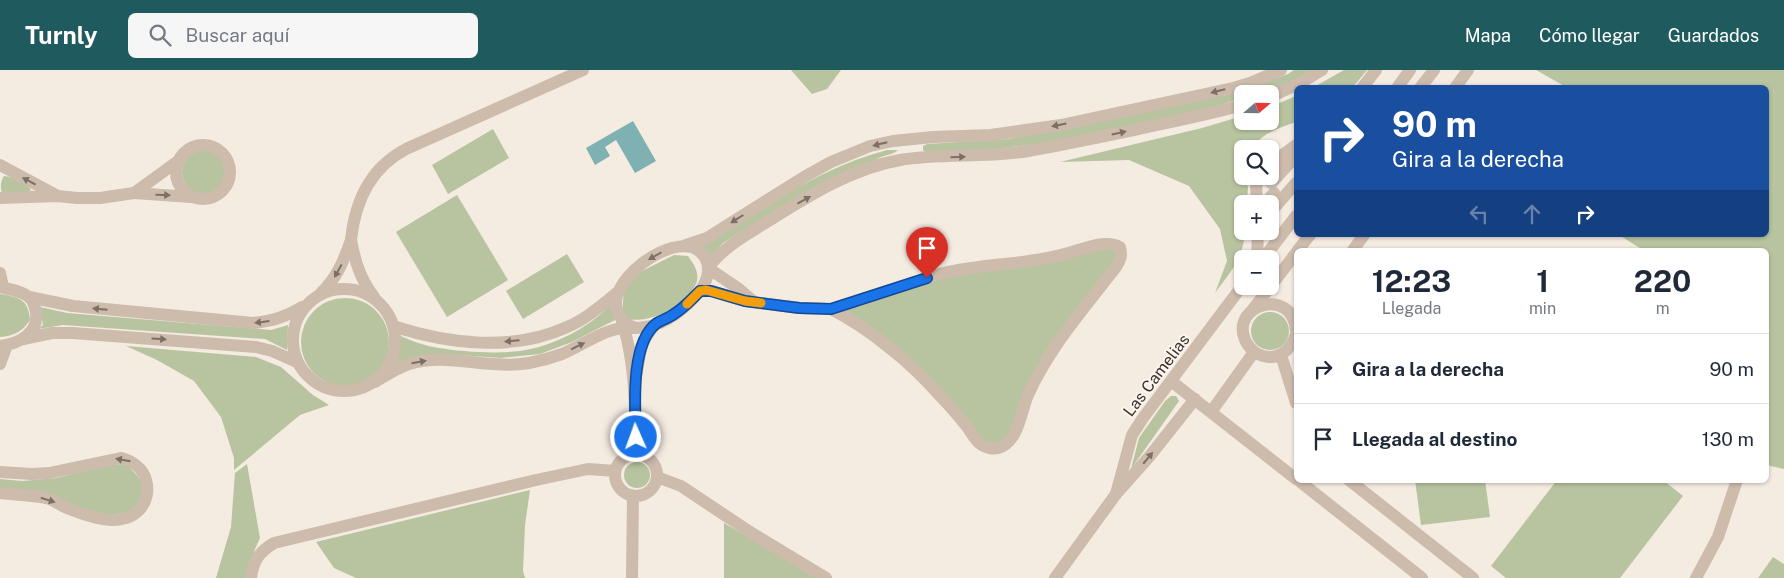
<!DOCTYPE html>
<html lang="es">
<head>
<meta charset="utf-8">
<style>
  body { margin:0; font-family:"Public Sans",sans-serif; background:#f6f6f7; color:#1f2937; height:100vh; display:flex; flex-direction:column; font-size:19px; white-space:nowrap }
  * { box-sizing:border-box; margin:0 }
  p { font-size:16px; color:#747a83 }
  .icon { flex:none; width:28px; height:28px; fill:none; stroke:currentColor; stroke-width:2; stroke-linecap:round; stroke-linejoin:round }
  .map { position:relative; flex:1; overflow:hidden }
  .side { position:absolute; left:1294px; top:178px; width:475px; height:235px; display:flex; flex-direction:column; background:#fff; border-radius:8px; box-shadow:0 1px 4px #0004 }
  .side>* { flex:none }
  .top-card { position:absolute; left:1294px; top:15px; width:475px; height:152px; border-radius:8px; box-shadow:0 1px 4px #0004; background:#1a4fa0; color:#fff; overflow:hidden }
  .needle { width:32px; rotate:70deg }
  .buttons { position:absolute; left:1234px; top:15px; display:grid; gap:10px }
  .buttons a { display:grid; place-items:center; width:45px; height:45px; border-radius:8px; background:#fff; box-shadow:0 1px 4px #0004; font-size:25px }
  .pin { position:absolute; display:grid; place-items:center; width:42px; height:42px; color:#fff; margin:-51px -21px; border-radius:50% 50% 50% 0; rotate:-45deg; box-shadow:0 0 5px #0007 }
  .pin .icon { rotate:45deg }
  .me { position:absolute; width:55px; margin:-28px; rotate:358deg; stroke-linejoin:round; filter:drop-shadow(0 0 4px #0008) }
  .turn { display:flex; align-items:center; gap:18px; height:105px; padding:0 15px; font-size:22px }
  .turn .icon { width:65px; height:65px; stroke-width:2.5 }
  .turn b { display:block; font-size:35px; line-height:42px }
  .lanes { display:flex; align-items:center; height:48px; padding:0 15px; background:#0003; justify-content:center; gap:25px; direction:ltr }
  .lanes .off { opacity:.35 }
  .eta { display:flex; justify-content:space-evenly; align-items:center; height:85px; text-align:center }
  .eta b { font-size:30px; font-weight:700; line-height:35px }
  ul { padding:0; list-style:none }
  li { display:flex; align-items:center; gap:15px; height:70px; padding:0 15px; border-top:1px solid #e0e1e3 }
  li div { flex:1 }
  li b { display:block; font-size:19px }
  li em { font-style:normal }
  header { display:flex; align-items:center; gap:30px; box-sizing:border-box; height:70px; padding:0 25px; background:#1f5a5e; color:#fff }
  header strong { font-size:24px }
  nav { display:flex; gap:28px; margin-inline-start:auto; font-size:18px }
  .search { width:350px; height:45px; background:#f6f6f7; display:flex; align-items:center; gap:12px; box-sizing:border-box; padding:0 18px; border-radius:8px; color:#747a83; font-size:19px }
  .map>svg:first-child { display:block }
</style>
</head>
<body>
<header>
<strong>Turnly</strong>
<div class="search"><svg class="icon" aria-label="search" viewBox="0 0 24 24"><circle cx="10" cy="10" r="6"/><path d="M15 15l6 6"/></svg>Buscar aquí</div>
<nav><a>Mapa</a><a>Cómo llegar</a><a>Guardados</a></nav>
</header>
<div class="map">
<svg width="1784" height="508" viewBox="0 0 1784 508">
  <rect width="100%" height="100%" fill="#f4ebe1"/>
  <g fill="#b8c4a0">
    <path d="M791 0H841L827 19 812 24Z"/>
    <path d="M1294 0H1313C1289 13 1271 24 1242 24V28L1208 39 1047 73 968 82 926 83 923 80V76L927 74 1008 69 1242 20 1288 4Z"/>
    <path d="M1344 0H1367L1353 17H1314Z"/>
    <path d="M1536 0H1784V399L1766 395V180H1643L1619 165H1766V18L1566 17Z"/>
    <path d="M1296 26V52C1277 59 1264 62 1251 79H1242C1242 89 1238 95 1234 104L1248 116 1247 134H1242V161H1245C1243 190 1231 201 1215 223L1227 191 1220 159 1189 116 1129 90 1060 92 1202 58 1242 46V51H1270V37Z"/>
    <path d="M493 59 509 88 448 124 432 95Z"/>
    <circle cx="204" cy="102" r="22"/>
    <path d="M887 80H898C890 87 880 84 872 93L743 160 723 173 709 188 700 176C758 141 821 97 887 80Z"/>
    <path d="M4 106C13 107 24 113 31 119L29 123 3 125C0 119 0 112 4 106Z"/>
    <path d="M457 125 508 210 447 247 396 162Z"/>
    <path d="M1108 173 1122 183 1047 290 1015 363 990 379 943 328 831 239 943 203Z"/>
    <path d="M567 184 584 212 523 249 506 221Z"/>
    <path d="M674 185 688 186C693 193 699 201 697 211 694 221 684 232 675 238 666 244 637 254 627 248 625 247 624 244 622 242L624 220 640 202Z"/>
    <path d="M0 224C19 227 28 229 30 250 23 261 14 266 0 267Z"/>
    <circle cx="345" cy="272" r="44"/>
    <path d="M610 235 615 250 572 272 540 284 501 288 458 285 395 293 399 285V265C411 271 425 276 439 278 463 282 507 285 531 279 558 273 591 256 610 235Z"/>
    <path d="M40 237 67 243 271 260 288 255 287 280 265 269 63 255 38 259 43 255Z"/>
    <circle cx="1270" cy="261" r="19"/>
    <path d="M126 276 256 287 281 297 313 325 329 335 300 345 234 400V388L221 347 194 311 157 290Z"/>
    <path d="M1171 326H1176L1179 331 1131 399 1139 368 1165 331Z"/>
    <circle cx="637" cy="405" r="13"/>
    <path d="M126 394 137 405 143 415V430L132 441 107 446 0 419V409L22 411 56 408 108 395Z"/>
    <path d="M247 394 260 468 255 479 248 508H216L231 457 235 403Z"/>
    <path d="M1415 410H1485L1490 447 1421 455Z"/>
    <path d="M1557 410H1663L1683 426 1620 508H1506L1491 496Z"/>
    <path d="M530 420 525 455 523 501 525 508H356L334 498 316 472Z"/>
    <path d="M724 453 818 508H724Z"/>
    <path d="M1773 487 1784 494V508H1758Z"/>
  </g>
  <path fill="#7fb0b2" d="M633 51 656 91 635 103 616 70 605 77 610 86 595 95 586 78Z"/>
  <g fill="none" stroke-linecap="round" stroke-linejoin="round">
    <path stroke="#cfc6bd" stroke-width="12" stroke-dasharray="12 6" stroke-linecap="butt" d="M1268 118 1276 108"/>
    <g stroke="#cdbbac" stroke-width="12">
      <path d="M1362 18 1376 0"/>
      <path d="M1397 18 1410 0"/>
      <path d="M1420 18 1434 0"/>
      <path d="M1455 18 1468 0"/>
      <path d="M1270 27 1304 11 1322 0"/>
      <circle cx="203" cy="102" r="27"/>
      <path d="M178 91 134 123 191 127"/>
      <path d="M0 95 56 125"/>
      <path d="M1270 98 1277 89 1296 75"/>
      <path d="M1276 108 1296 86"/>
      <path d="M0 128 58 126 77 128H100L134 123"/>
      <path d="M1257 134 1256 115 1263 106"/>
      <path d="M1264 134 1274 123"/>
      <path d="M1270 140 1274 138 1296 113"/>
      <path d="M351 170C355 131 370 98 406 79L583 0"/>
      <path d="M686 175 707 168 804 107 831 92 870 76 893 71 933 67 991 65 1061 55 1233 18 1250 13 1281 0"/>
      <path d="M1298 180 1310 165"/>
      <path d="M1353 180 1364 165"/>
      <path d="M1257 189 1258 161"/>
      <path d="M1263 189 1296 146"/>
      <path d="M0 203 3 217"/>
      <path d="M0 217C9 219 23 221 30 228 34 232 35 237 36 242 39 264 18 274 0 276"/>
      <circle cx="344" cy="270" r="51"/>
      <path d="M700 221H711L745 231 799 238 831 239 943 203C987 193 1032 195 1075 181 1090 177 1106 170 1120 177 1122 186 1121 189 1116 197 1085 237 1049 278 1028 325 1021 341 1019 369 1001 377 994 380 985 378 979 373 975 369 971 363 968 358 960 348 952 338 943 329 912 294 873 261 831 239"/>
      <path d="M321 223C337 208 344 190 351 170 355 191 360 209 374 227"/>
      <path d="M29 227 73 236 253 253C272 251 286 247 302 237"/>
      <path d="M754 232 739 219 708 198C724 176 748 164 770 150 810 125 853 98 900 90 941 83 986 88 1028 81 1060 76 1093 68 1125 62 1164 53 1204 46 1242 35"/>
      <path d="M1254 238 1296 183"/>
      <path d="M622 251C636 294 635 339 636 384"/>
      <path d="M393 256C448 274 513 282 567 257 586 249 602 235 618 222"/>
      <path d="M1296 261C1293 216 1230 234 1245 270 1248 276 1252 281 1258 284 1276 293 1291 281 1296 264"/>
      <path d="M23 269 52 263H73L256 277 272 281 297 292"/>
      <path d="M1281 285 1296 333"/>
      <path d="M0 294 7 275"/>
      <path d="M637 302C640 281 641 270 656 254"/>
      <path d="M1171 311 1296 409"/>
      <path d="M375 312C386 305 397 298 409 294 447 282 489 300 529 293 540 291 551 288 562 284 579 277 595 265 613 260 624 257 635 259 646 257 666 254 687 237 699 222 709 210 713 192 699 181 673 160 600 214 619 245 622 250 627 255 633 257"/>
      <path d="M1211 342 1254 282"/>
      <circle cx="636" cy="405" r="21"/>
      <path d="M0 402 32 404 49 403 121 388C132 391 143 398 146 410 149 420 147 431 140 439 122 459 89 447 67 438 60 435 54 430 46 428 31 425 15 425 0 423"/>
      <path d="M657 407 681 416 750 462 826 508"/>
      <path d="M1298 410 1422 508"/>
      <path d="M1349 410 1473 508"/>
      <path d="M1116 424 1132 365 1143 348 1242 216"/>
      <path d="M251 508C253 491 259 482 274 473L536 410 588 399 615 401"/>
      <path d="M632 508 633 426"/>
      <path d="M1055 508 1116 424 1149 387 1195 329"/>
      <path d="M1696 508 1718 467 1737 410"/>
    </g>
  </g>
  <defs><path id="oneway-solid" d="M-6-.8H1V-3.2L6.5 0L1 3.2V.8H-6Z" transform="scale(1.25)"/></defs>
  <g fill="#7d6f65">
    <use href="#oneway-solid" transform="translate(1218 21) rotate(166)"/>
    <use href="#oneway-solid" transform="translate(1059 55) rotate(169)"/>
    <use href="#oneway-solid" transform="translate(1119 63) rotate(-12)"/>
    <use href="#oneway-solid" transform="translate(880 74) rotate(166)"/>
    <use href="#oneway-solid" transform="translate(958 87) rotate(-2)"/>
    <use href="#oneway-solid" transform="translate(29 111) rotate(-152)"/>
    <use href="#oneway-solid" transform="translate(163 125) rotate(2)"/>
    <use href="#oneway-solid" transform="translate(804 130) rotate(-29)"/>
    <use href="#oneway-solid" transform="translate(737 149) rotate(148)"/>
    <use href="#oneway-solid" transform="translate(655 186) rotate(150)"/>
    <use href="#oneway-solid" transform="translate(338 201) rotate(119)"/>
    <use href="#oneway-solid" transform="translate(100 239) rotate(-175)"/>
    <use href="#oneway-solid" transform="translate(262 252) rotate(173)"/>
    <use href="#oneway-solid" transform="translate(159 269) rotate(4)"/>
    <use href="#oneway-solid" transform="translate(512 271) rotate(175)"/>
    <use href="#oneway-solid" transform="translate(578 276) rotate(-26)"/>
    <use href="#oneway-solid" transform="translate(419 292) rotate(-10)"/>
    <use href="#oneway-solid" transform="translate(1148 388) rotate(-50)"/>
    <use href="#oneway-solid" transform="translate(123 390) rotate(-170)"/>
    <use href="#oneway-solid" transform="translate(48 430) rotate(17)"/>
  </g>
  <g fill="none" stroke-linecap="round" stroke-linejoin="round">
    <defs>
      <path id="route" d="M636 367C635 338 630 272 657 253 662 250 669 248 674 244 684 238 692 229 700 221H711L745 231 799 238 831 239 927 208"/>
    </defs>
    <use href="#route" stroke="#114b97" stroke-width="12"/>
    <use href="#route" stroke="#1a73e8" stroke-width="9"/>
    <path stroke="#f59e0b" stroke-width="9" d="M687 234 700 221 706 220 745 231 761 233"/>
  </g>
  <g text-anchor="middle" stroke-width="4" stroke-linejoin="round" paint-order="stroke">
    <g font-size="16" fill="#3b302b" stroke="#fbf5ee">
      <text transform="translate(1156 305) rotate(-53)" y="6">Las Camelias</text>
    </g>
  </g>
</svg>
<div class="buttons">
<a><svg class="needle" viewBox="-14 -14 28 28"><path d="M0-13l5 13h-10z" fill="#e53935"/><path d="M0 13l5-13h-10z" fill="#747a83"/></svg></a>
<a><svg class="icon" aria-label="search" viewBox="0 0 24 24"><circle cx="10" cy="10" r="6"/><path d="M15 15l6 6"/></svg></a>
<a>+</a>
<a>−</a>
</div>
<div class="pin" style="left:927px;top:208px;background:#d93025"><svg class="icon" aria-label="arrive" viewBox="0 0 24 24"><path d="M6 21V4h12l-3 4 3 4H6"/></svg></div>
<svg class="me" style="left:636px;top:367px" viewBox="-20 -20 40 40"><circle r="17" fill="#1a73e8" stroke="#fff" stroke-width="3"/><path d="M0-11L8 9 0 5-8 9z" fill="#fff"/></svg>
<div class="top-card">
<div class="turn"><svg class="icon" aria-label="right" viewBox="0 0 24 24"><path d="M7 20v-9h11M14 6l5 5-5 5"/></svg><div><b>90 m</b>Gira a la derecha</div></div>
<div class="lanes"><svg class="icon off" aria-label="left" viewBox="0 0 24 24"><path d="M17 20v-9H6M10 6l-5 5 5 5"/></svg><svg class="icon off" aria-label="ahead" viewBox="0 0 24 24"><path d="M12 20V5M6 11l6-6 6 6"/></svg><svg class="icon" aria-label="right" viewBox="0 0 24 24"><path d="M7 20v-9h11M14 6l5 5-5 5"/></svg></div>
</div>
<section class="side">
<div class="eta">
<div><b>12:23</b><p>Llegada</p></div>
<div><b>1</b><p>min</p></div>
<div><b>220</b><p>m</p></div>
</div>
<ul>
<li><svg class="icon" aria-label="right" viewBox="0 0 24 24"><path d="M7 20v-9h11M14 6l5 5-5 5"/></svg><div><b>Gira a la derecha</b></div><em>90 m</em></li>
<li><svg class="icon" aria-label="arrive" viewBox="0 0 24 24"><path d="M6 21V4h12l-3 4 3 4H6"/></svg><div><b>Llegada al destino</b></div><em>130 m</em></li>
</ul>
</section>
</div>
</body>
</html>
